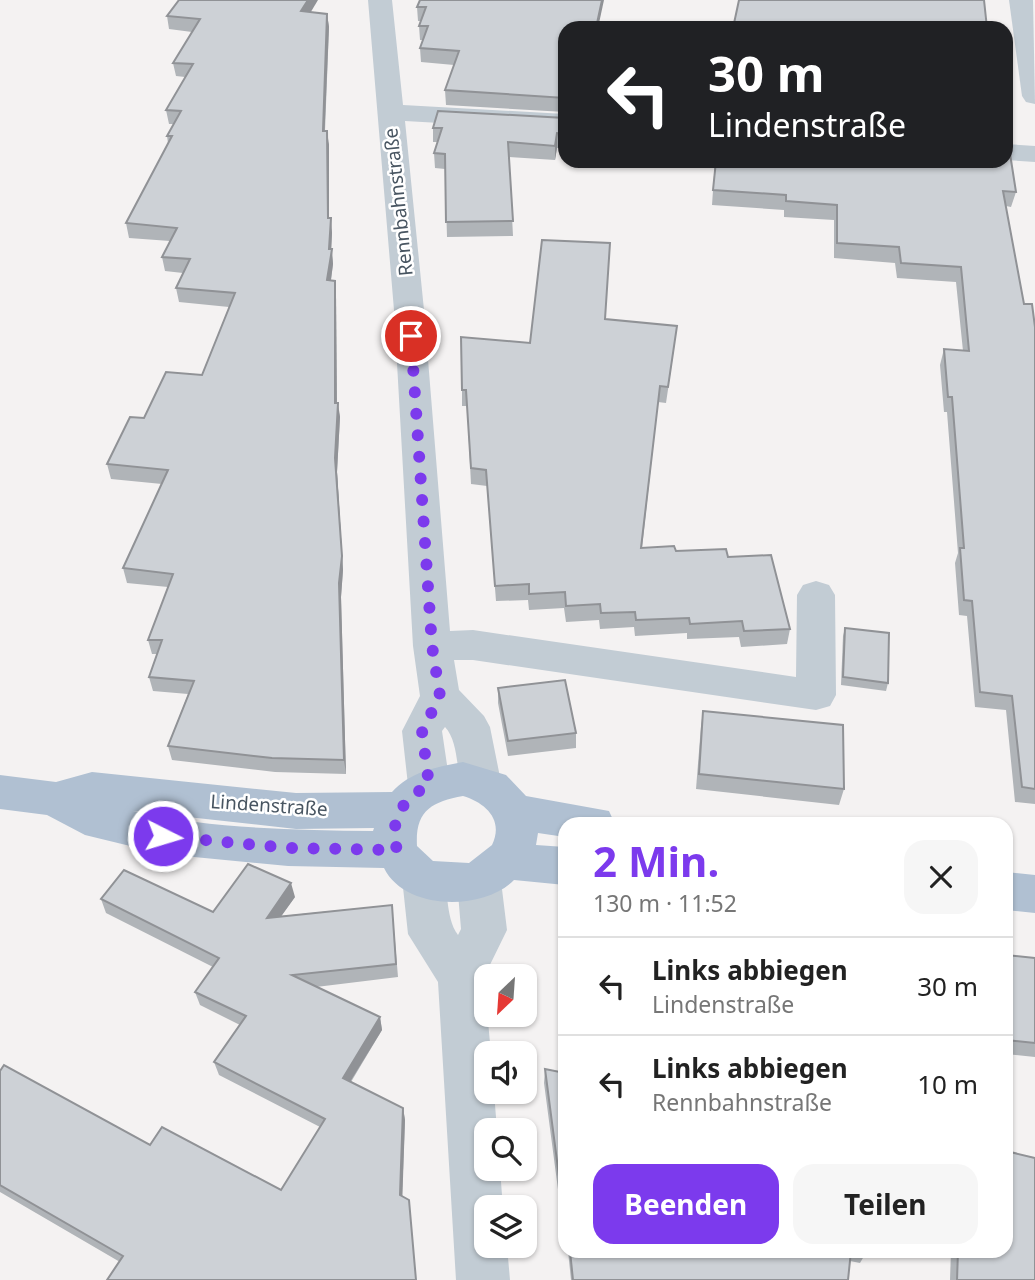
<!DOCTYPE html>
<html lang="de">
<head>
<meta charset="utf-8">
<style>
  body { margin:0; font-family:"Noto Sans",sans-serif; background:#f6f6f6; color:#222; height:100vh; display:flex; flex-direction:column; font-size:26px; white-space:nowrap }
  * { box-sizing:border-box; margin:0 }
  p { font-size:23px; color:#767676 }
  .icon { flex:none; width:38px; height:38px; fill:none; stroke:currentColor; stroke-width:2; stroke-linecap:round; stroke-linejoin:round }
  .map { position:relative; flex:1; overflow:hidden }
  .drawer { position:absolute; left:558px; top:817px; width:455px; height:441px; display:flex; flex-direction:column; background:#fff; border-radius:21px; box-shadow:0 2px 5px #0004 }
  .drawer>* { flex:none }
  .guide { position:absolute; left:558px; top:21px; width:455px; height:147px; border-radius:21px; box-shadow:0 2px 5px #0004; background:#202124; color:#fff; overflow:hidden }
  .needle { width:46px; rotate:205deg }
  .buttons { position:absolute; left:474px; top:964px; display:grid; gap:14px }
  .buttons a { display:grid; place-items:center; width:63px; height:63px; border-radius:14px; background:#fff; box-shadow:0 2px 5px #0004; font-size:35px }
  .pin { position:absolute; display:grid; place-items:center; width:60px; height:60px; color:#fff; margin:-30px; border:4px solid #fff; border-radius:50%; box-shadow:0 2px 7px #0007 }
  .me { position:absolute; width:77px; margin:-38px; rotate:95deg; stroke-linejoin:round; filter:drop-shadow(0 0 5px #0008) }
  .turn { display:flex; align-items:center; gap:24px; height:147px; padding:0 35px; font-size:32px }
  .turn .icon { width:91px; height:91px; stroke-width:2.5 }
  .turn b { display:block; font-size:49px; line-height:60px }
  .round { display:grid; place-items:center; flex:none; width:74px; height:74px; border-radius:21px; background:#f6f6f6 }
  .head { display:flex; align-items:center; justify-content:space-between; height:119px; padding:0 35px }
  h1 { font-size:42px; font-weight:700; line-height:52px; color:#7c3aed }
  .button { display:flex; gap:14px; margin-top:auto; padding:14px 35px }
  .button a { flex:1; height:80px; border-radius:21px; background:#7c3aed; color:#fff; font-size:28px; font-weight:700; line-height:80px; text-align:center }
  .button a+a { background:#f6f6f6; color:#222 }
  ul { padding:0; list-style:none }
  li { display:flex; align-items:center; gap:21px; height:98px; padding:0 35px; border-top:2px solid #e0e0e0 }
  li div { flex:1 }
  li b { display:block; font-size:26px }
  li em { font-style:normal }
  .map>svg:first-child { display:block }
</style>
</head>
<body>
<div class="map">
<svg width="1035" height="1280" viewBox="0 0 1035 1280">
  <rect width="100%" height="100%" fill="#f4f2f2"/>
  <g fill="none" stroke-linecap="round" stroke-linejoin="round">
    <g fill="#c2ccd4" fill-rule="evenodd">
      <path d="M368 0H392L403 105 565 114V130L405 121 424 310 450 631 473 630 796 677 797 595 803 585 816 581 829 585 835 595 836 695 830 706 816 710 473 660H454L459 690 484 716 490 727 501 782 495 794 480 799 465 794C455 774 460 743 445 727L442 731 450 785 444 797 429 802 414 797 408 785 402 731 420 696 413 646 394 310Z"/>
      <path d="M1009 0H1033L1035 104 1026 102 1022 96Z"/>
      <path d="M1006 144 1035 146V162L1006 160Z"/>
      <path d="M424 859 440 865C450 886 444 916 458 935L461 929 457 881 463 868 479 862 495 868 501 881 507 930 484 977 491 1054H486V1092H494L497 1130H486V1169H500L503 1208H486V1246H507L510 1280H456L438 982 408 934 402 878 408 865Z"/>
    </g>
    <g fill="#b0c0d2" fill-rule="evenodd">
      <path d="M463 762 506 775 526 796 609 811 615 824H565V837L538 833 536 845 565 847V885L514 880C484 911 405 911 384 868L288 866 163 854 85 835 47 815 0 809V775L56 782 92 772 296 793 392 792C410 772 436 767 463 762ZM463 796C486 803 504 820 492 845L469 863 433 861 417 846C415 811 431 802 463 796ZM133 811 296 829 374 828 373 831C294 830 211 829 133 811Z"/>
      <path d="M1006 872 1035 875V913L1006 910Z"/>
    </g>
  </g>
  <g fill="#b0b4b8">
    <path d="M420 0 565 28V112L446 105 445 90 454 65 421 62 420 48 423 40H420L419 26 421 21H418L417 7Z"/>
    <path d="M310 12 327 14 329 27 325 131 329 145V218L332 233 331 249 333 264 331 280 336 295 337 403 340 417 337 472 343 570 341 597 346 774 275 772 172 760 168 746 188 694 153 691 149 677 157 654H152L148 640 168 587 127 583 123 568 162 484 111 479 107 464 144 418 202 375 229 307 179 302 176 288 183 273 165 271 162 257 170 241 129 238 126 223 168 143 167 136 174 124H169L166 110 185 77 176 76 173 63 192 32 169 29 167 16Z"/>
    <path d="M565 118V148H557L555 160 509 157 513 236 447 237 445 169 435 168 434 153 438 142H433V128Z"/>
    <path d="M715 161 1016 192 1011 207 1006 206 1024 304 1035 327V804L1015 802 1006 710 975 707 967 616 959 615 955 563 958 553 947 412H944L940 365 944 349 963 351 956 282 897 278 895 263 834 258V220L784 217V210L712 205Z"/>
    <path d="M605 319 675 342 666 403 658 402 642 548 728 557 790 629 787 644 741 647 739 637 687 639V633L635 636 634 627 600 629 599 620 566 622 564 608 529 610 528 600 496 601 487 486 471 484 467 406H462V390L530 343Z"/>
    <path d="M845 628 888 683 886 691 841 685 843 636Z"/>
    <path d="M498 688 576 733V748L508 756 498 703Z"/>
    <path d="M703 711 844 789 839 805 696 789 701 726Z"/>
    <path d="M295 897 281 916 392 905 398 977 316 987 380 1017 382 1030 351 1082 403 1108 405 1120 402 1197 410 1211 120 1262 0 1192V1071L150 1145 281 1190 320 1127 219 1075 214 1062 240 1025 200 1005 195 992 213 967 106 913 101 899 213 912Z"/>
    <path d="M1006 955 1035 958V1057L1006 1054Z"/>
    <path d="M545 1069 565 1073V1222L563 1198 559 1197 544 1083Z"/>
    <path d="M568 1251H867L860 1263 850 1261 848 1280H571Z"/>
    <path d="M951 1251H1006L1035 1280H950Z"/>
  </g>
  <g fill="#909296">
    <path d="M308 0H318L303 25 301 11Z"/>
    <path d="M602 0H604L598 28H596Z"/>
    <path d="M327 14 329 27 324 144 323 131Z"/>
    <path d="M327 131 329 145V232L328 218Z"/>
    <path d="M557 133V148L555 160V146Z"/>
    <path d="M331 218 332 233 331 255 332 249 333 264 329 294 327 280Z"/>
    <path d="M335 281 336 295 337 417 335 403Z"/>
    <path d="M338 403 340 417 337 472 343 570 341 597 346 774 344 760 335 458Z"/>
    <path d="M291 883 295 897 270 932 267 918Z"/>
    <path d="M380 1017 382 1030 345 1090 343 1078Z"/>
    <path d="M403 1108 405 1120 402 1207 400 1195Z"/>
  </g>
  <g fill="#cdd1d6" stroke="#909296" stroke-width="2">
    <path d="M179 0H308L301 11 327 14 323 131H327L328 218H331L329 249H332L327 280 335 281V403H338L335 458 342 556 339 583 344 760 272 758 168 746 194 681 149 677 162 640H148L173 574 123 568 168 470 107 464 130 417 144 418 166 372 202 375 235 293 176 288 190 259 162 257 177 228 126 223 172 136H167L181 111 166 110 193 64 173 63 200 19 167 16Z"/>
    <path d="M420 0H602L596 28H565V98L445 90 459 51 420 48 428 26H419L426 7H417Z"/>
    <path d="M739 0H984L987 28H733Z"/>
    <path d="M438 111 565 118V134L557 133 555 146 508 142 513 221 446 222 445 154 434 153 442 128H433Z"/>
    <path d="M1006 128 1016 192 1003 191 1024 304H1032L1035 327V789L1022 787 1012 696 980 692 972 601 964 600 960 548H964L952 397H948L944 349 969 351 961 267 901 263 899 247 837 243V205L786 201V195L713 190 716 161H1006Z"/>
    <path d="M542 240 610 243 605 319 677 326 668 387 660 386 641 548 674 546 676 551 726 549 728 557 771 555 790 629 744 631 742 621 690 624 689 618 636 620 635 612 601 613 600 604 566 606 565 592 529 594V584L495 586 486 470 471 468 466 390H462L461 337 530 343Z"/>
    <path d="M845 628 889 633 888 683 843 677Z"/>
    <path d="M565 680 576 733 508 741 498 688Z"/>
    <path d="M703 711 843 725 844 789 699 774Z"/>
    <path d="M248 864 291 883 267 918 392 905 396 964 292 975 380 1017 343 1078 403 1108 400 1195 409 1200 416 1280H107L123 1256 0 1185V1071L4 1065 150 1145 162 1127 281 1190 325 1119 214 1062 246 1016 195 992 219 958 101 899 124 870 213 912Z"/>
    <path d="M1006 955 1035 958V1043L1006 1040Z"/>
    <path d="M545 1069 565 1073V1200L564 1185 560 1184Z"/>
    <path d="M1006 1151 1035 1158V1280H957L958 1251H1006Z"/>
    <path d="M570 1251H851L848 1280H573Z"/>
  </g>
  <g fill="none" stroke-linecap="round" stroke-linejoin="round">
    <path stroke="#7c3aed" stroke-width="12" stroke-dasharray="0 21.6" d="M163 836 288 848 397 850C389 819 402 800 429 785L422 731 440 696 432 646 411 336"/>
  </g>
  <g text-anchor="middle" stroke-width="5" stroke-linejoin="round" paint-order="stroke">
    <g font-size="19" fill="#485561" stroke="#fff">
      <text transform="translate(398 202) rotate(-96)" y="7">Rennbahnstraße</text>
      <text transform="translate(269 805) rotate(4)" y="7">Lindenstraße</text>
    </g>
  </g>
</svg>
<div class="buttons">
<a><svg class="needle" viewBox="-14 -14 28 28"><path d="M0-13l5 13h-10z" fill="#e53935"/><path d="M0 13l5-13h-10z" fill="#767676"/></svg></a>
<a><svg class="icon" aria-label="sound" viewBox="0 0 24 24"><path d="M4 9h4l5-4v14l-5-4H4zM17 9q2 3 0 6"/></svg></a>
<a><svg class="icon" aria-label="search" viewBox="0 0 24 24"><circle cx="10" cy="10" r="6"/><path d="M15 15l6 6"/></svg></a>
<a><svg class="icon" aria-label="layers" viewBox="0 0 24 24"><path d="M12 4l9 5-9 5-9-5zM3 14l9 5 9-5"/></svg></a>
</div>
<div class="pin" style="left:411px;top:336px;background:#d93025"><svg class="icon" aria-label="arrive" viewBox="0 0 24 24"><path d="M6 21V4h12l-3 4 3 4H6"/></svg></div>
<svg class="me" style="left:163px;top:836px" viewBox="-20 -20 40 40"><circle r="17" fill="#7c3aed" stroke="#fff" stroke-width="3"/><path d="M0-11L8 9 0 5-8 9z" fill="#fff"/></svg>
<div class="guide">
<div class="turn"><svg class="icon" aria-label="left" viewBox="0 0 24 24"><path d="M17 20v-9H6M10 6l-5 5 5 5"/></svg><div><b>30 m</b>Lindenstraße</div></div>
</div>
<section class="drawer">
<div class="head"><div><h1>2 Min.</h1><p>130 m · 11:52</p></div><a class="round"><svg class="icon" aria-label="close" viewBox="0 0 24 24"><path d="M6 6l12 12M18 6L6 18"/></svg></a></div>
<ul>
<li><svg class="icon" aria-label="left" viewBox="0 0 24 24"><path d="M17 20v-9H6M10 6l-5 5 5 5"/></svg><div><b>Links abbiegen</b><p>Lindenstraße</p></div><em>30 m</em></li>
<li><svg class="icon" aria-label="left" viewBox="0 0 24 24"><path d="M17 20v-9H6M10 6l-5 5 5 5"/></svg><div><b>Links abbiegen</b><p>Rennbahnstraße</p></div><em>10 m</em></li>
</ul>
<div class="button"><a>Beenden</a><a>Teilen</a></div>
</section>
</div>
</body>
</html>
